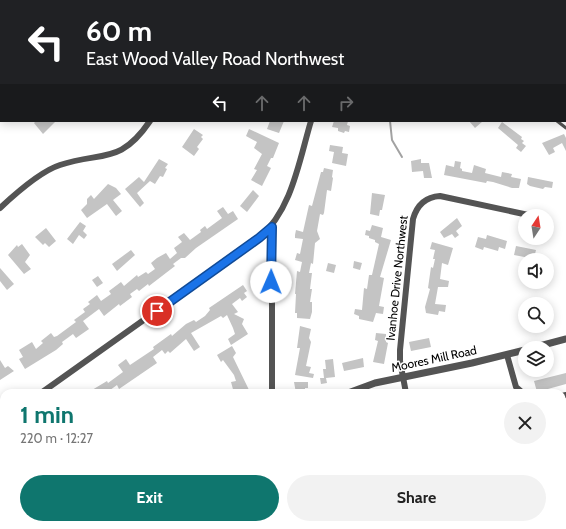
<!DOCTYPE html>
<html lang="en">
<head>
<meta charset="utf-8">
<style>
  body { margin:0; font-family:Cabin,sans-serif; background:#f2f2f2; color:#222; height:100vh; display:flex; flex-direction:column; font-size:15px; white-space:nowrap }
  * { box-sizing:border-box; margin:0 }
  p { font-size:13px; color:#767676 }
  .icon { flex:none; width:22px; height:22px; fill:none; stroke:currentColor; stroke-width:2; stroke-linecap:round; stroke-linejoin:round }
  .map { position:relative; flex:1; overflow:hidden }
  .side { position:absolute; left:0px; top:389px; width:566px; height:140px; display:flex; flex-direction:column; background:#fff; border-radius:12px 12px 0 0; box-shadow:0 2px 10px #0003 }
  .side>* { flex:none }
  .banner { position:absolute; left:0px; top:0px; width:566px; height:122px; box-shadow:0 2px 10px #0003; background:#202124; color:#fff; overflow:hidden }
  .needle { width:26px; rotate:12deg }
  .controls { position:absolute; left:518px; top:209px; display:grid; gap:8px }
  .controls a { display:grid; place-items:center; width:36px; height:36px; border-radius:50%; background:#fff; box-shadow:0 2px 10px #0003; font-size:20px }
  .pin { position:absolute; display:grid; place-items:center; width:34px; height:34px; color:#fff; margin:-17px; border:2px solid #fff; border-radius:50%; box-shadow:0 1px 4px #0007 }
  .me { position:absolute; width:44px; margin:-22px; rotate:1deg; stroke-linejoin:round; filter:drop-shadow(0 0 3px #0008) }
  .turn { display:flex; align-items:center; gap:14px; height:84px; padding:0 20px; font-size:18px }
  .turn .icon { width:52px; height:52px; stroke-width:2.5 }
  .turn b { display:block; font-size:28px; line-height:34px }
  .lanes { display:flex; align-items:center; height:38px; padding:0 20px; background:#0003; justify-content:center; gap:20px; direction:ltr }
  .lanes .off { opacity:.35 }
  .round { display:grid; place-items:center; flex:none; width:42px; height:42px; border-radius:21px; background:#f2f2f2 }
  .headline { display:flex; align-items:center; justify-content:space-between; height:68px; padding:0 20px }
  h1 { font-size:24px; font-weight:700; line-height:30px; color:#0f766e }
  .action { display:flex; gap:8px; margin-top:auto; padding:8px 20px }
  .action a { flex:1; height:46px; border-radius:24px; background:#0f766e; color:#fff; font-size:16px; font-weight:700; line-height:46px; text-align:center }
  .action a+a { background:#f2f2f2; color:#222 }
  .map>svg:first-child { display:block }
</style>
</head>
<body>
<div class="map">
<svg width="566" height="529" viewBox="0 0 566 529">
  <rect width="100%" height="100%" fill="#fff"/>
  <path fill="#dbdbdb" d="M0 0H95L1 1V9Z"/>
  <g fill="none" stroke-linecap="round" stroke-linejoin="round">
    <path stroke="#a2a2a2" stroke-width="2" d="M390 121 392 140 402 157"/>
  </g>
  <g fill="#c4c4c4">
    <path d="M36 121H56L43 134 34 123Z"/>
    <path d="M270 121H284L279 133 267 129Z"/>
    <path d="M334 121H348L347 125 350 126 349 132 345 131 344 133 338 131V128L332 127Z"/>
    <path d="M469 121H483L475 128Z"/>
    <path d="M502 122 522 137 521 139 524 141 522 143 526 146 521 152 516 148 518 145 498 128Z"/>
    <path d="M194 129 203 135 201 137 203 139 197 147 199 149 194 156 182 147Z"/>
    <path d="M249 129 279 143 273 158H271L267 166 271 168 262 186 251 180 257 170 254 169 262 154 254 148 257 142 246 136Z"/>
    <path d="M564 134 566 138V151L562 143 553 148 555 152 549 155 542 143Z"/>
    <path d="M330 145 343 147 342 153 348 154 346 166 332 163 334 152 329 151Z"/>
    <path d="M159 159 168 164 165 168 167 169 163 177 160 176 155 184 150 181 137 193 144 203 140 207 125 189 139 177 144 182Z"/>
    <path d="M421 159V163H429L432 178H424L423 171 412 172 411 161Z"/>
    <path d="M455 161 461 162 460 168 462 169V171L472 173 474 165 486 169 485 173 501 177 502 172 512 174 511 177 521 179 519 188H512L493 182 487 181 486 183 444 175 446 165 454 167Z"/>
    <path d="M324 168 333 170 332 177 333 178 331 191 327 190 324 213 323 215 320 214 317 231 320 239 315 243 313 264 311 263 309 273H312L310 289H312L310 302H312V312L310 319 297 318V313H295L296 294H295L297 271 300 272 302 262 295 260 297 253 300 254 303 239 295 238V235L296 230 303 232 309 205 312 206 321 172H323Z"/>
    <path d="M528 177 553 182 552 188 545 187 543 189 530 186 527 184Z"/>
    <path d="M108 184 116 188 121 194 113 200 122 211 116 216 107 204 87 218 81 210 87 204V199L91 195 94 199Z"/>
    <path d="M253 190 259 196 247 212 240 206Z"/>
    <path d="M372 193 385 195 382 210H380L379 216 370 214Z"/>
    <path d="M223 207 228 214 233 211 238 219 196 248 185 258H181L173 264 175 266 149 286 148 284 139 291 137 289 130 294 132 297 120 306 119 304 104 316 99 309 83 321 89 329 76 338 73 334 62 342 63 344 56 350 25 369 19 359 23 357 19 350 32 342 36 349 43 343 41 341 51 333 54 337 57 336 76 322 74 320 85 312 83 309 90 304 88 302 97 295 101 301 111 294 109 291 121 282 124 286 137 275 138 277 146 272 148 274 155 269 151 263 157 258 166 253 170 259 177 253 174 248 182 242 178 237 184 233 190 240 201 232 200 230 205 226 207 229 222 218 217 211Z"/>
    <path d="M457 218 462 226 456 231 459 235 455 238 452 234 444 238 440 232Z"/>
    <path d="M80 222 86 226 83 231 87 235 84 239 79 235 73 244 67 239Z"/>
    <path d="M372 225 383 228 381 237 391 240 380 277 384 278 379 306 384 307 383 314 376 313 373 322 359 319V316L354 314 355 309 362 310 364 288 367 289 369 275H372L379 244 375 242V240L369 238V236L365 235 366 230 370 231Z"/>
    <path d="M46 228 56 241 49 247 45 243 43 245 35 237Z"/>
    <path d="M487 235 507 241 505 249 499 247 498 251 484 247 483 250 475 247 478 237 486 239Z"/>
    <path d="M432 242 453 248 448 265 442 263 440 279 449 281 448 287H438L435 304 446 305 445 312 439 311 438 315 426 313 425 307 430 289 428 288 431 267 433 268 435 259H433L435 250 430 249Z"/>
    <path d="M22 244 30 255 25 262 31 269 24 274 8 255 17 245 18 247Z"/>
    <path d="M516 246 536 250 535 254 541 256 540 260 514 255Z"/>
    <path d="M131 250 135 255 117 271 112 264Z"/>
    <path d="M354 261 362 263 360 270 353 268Z"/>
    <path d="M328 263 336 265 334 273 326 271Z"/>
    <path d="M0 268 14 284 7 290 0 281Z"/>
    <path d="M98 276 103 283 97 287 92 280Z"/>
    <path d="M243 285 247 291 244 293 247 297 242 301 240 298 232 304 238 312 234 314 244 319 242 324 248 334 231 345 228 339 235 334 233 328 227 315 223 318 221 316 191 333 200 347 194 351 186 339 170 353 168 351 165 354 162 350 153 357 157 363 119 389 117 385 106 393H87L107 381 108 383 123 372 118 365 126 359 130 365 154 349 153 347 171 334 172 336 186 324 194 320 196 322 205 316 210 310 209 308Z"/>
    <path d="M300 326 311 329 309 338 311 342 306 366 311 367 309 373 314 374 313 378 295 375 300 348H297Z"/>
    <path d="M376 333 386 334V342L388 343 384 364 373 362 378 341 375 340Z"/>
    <path d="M429 338 431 347 411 351 409 342Z"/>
    <path d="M232 346 236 353 233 357 250 392 247 393H234L231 382 236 381 234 375 223 360 221 362 217 355Z"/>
    <path d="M363 358 364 367 344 371 342 363Z"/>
    <path d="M333 359 335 377 326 378 327 383 321 384 320 378H324L323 369H326L325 360Z"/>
    <path d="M0 360 5 368 8 366 14 371 0 380Z"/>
    <path d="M566 373V384L537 392 534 381Z"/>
    <path d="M294 382H308V388H305V393H296Z"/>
  </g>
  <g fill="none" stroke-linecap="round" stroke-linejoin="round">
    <g stroke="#545454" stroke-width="3">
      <path d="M565 113H566"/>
      <path d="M557 121 566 128"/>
    </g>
    <g stroke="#545454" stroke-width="6">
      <path d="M206 0V1"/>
      <path d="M341 0V1"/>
      <path d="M0 208C15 194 41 171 60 165 103 151 120 165 150 121"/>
      <path d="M272 227V393"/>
      <path d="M507 355 516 387 523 393"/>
      <path d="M41 393 259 238C292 210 299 161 311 121"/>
      <path d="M406 393 400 361V350L413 219C417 205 425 197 440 196L533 216"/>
      <path d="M562 396 566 395"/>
      <path d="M0 422 4 419"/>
      <path d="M562 469 566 470"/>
    </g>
    <g stroke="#545454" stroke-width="7">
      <path d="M532 348 566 339"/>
      <path d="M348 393 375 383 472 363 525 350"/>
      <path d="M0 528 8 525"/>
    </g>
  </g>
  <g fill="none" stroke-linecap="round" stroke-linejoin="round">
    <defs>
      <path id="route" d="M157 311 259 238 272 227 271 282"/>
    </defs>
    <use href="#route" stroke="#114b97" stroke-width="10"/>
    <use href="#route" stroke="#1a73e8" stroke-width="7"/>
  </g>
  <g text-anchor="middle" stroke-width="3" stroke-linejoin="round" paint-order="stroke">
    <g font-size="12" fill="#000" stroke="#fff">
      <text transform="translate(397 278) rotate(-84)" y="4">Ivanhoe Drive Northwest</text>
      <text transform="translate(434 359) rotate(-12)" y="4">Moores Mill Road</text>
    </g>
  </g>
</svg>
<div class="controls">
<a><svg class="needle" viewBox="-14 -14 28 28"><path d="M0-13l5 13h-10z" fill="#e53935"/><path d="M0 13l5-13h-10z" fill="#767676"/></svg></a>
<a><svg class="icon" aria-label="sound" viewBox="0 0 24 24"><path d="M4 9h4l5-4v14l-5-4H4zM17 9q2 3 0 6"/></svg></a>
<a><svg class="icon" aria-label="search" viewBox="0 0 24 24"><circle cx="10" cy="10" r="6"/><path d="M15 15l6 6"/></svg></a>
<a><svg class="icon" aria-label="layers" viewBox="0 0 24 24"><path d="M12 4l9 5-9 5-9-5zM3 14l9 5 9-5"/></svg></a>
</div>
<div class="pin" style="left:157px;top:311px;background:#d93025"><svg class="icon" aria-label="arrive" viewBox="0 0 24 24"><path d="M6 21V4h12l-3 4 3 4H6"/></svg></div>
<svg class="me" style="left:271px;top:282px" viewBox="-20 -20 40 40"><circle r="19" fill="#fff"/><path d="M0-13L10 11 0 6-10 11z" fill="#1a73e8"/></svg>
<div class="banner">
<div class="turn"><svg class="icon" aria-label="left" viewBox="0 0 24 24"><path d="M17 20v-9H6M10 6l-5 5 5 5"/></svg><div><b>60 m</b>East Wood Valley Road Northwest</div></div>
<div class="lanes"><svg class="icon" aria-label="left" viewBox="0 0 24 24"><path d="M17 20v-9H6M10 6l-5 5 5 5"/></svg><svg class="icon off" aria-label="ahead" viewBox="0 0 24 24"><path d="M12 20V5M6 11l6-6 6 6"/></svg><svg class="icon off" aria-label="ahead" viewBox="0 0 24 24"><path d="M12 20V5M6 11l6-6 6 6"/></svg><svg class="icon off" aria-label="right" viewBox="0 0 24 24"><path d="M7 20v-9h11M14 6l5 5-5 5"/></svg></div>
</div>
<section class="side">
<div class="headline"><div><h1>1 min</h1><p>220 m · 12:27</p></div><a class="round"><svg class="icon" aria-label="close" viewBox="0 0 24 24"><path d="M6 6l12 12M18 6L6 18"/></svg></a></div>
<div class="action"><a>Exit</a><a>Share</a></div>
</section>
</div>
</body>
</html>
